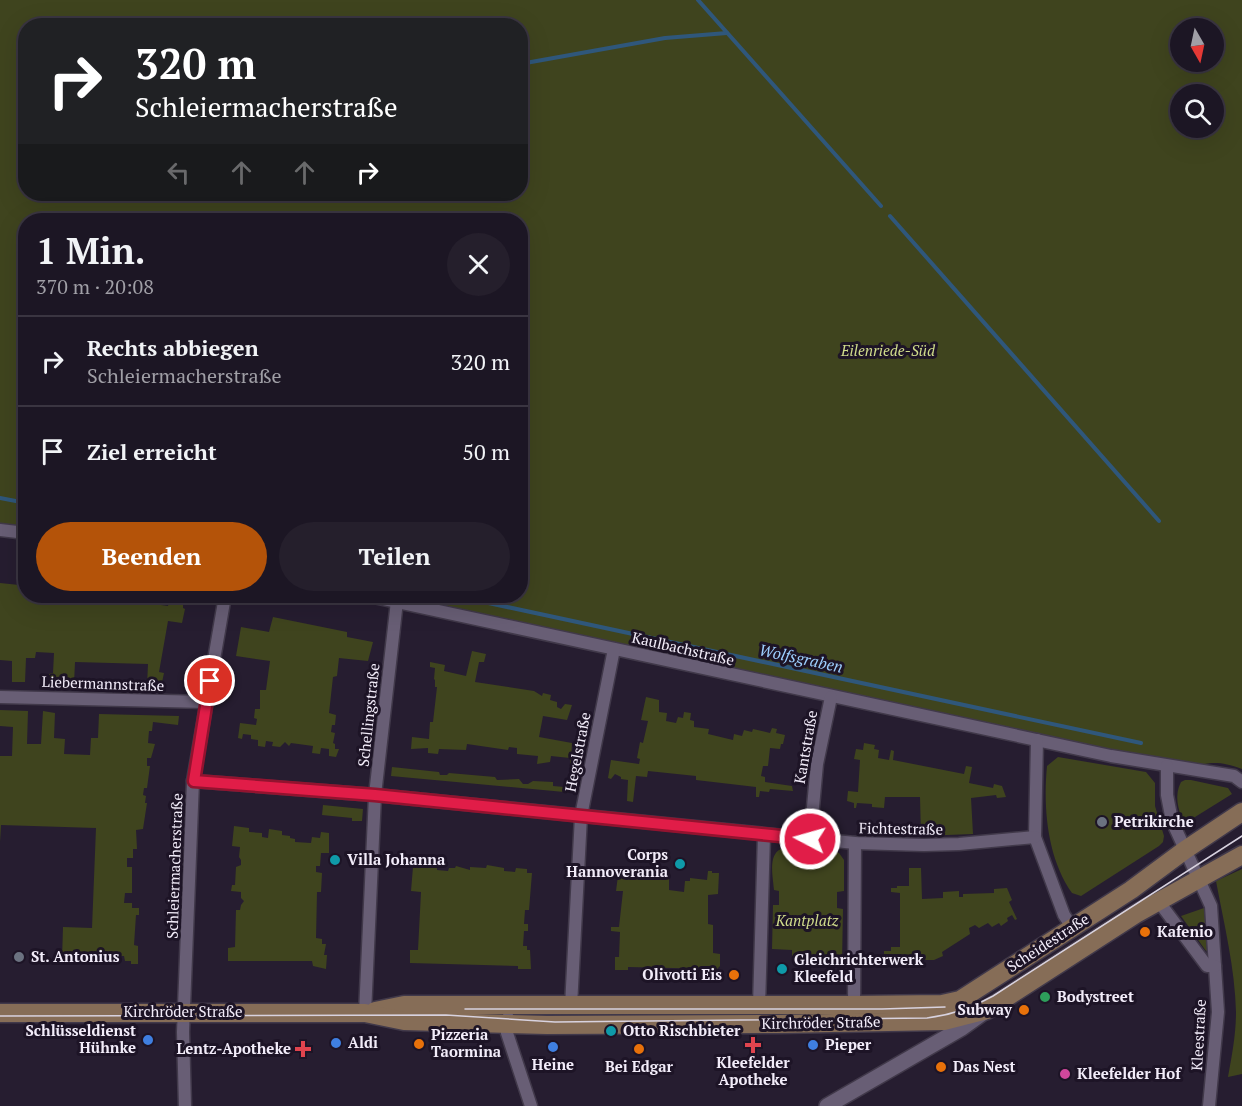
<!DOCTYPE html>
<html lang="de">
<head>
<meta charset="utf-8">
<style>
  body { margin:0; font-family:"PT Serif",serif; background:#251f2c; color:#f1f3f6; height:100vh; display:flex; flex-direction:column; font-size:22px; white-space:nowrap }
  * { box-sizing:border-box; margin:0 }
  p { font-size:20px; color:#a09fa6 }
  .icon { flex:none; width:33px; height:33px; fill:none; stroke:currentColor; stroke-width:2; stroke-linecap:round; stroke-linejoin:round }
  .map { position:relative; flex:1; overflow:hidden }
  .sheet { position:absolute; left:18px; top:213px; width:510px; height:390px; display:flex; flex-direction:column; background:#1c1624; border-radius:24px; box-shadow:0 6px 24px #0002,0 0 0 2px #3a3541 }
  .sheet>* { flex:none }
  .banner { position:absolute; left:18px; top:18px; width:510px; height:183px; border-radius:24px; box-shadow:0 6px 24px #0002,0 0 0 2px #3a3541; background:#202124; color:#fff; overflow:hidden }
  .needle { width:39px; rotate:171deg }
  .fabs { position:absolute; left:1170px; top:18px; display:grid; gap:12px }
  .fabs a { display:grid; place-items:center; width:54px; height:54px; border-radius:50%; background:#1c1624; box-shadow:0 6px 24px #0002,0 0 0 2px #3a3541; font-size:30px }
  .pin { position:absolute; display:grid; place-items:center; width:51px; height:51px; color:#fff; margin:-26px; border:3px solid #fff; border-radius:50%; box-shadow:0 2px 6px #0007 }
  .me { position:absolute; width:66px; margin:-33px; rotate:276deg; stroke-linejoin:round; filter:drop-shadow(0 0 4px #0008) }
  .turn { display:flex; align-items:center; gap:21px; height:126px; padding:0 18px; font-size:27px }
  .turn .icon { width:78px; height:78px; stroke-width:2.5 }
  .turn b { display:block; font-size:42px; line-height:51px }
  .lanes { display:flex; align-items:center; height:57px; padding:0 18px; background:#0003; justify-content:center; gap:30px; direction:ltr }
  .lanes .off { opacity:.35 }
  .round { display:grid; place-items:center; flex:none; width:63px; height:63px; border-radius:32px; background:#251f2c }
  .headline { display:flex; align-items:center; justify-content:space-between; height:102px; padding:0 18px }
  h1 { font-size:36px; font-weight:700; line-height:45px }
  .cta { display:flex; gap:12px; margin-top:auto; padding:12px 18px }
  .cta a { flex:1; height:69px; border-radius:36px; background:#b45309; color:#fff; font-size:24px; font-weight:700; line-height:69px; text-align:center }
  .cta a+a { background:#251f2c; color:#f1f3f6 }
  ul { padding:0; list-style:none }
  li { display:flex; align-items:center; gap:18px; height:90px; padding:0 18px; border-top:2px solid #3a3541 }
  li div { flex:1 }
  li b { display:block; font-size:22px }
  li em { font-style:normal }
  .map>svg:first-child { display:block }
</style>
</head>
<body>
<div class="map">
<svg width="1242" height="1106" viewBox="0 0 1242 1106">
  <rect width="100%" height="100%" fill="#261d30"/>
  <g fill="#3f441e" fill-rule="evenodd">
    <path d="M0 0H1242V769C1218 760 1208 762 1184 769L369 596H520V220H26L25 533 0 530ZM26 26H520V194H26ZM1180 28H1214V62H1180ZM1180 94H1214V128H1180Z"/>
    <path d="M20 579 23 580V584L25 585 26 596H72L84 598 85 596H127L126 599 136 600 137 596H162L161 605 168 606 169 601 183 604V608L185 609 182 623 168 621 159 672 164 673 161 687 147 686 148 664 75 662 74 684 49 683V674L53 673 54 653 36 652 35 658H26L25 682H12V661L0 660V583L19 585Z"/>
    <path d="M273 617 347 632V637L373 642 368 661 339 658 337 676 333 677 329 713 336 715 335 725H332L331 732 335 733 333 743 335 744V749H339L336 757 329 756V749L321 748 320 754 312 753 313 746 291 743 289 746 285 742 280 747 272 746 273 742 266 741 265 747 258 746V740L251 739V735L243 734 242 739 238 738 240 723 256 725 257 719 254 718 255 709H260V690H266L270 661 236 656 241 627 269 632Z"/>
    <path d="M472 651 486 654 484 662H479L475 682 534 691 542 696 543 693 551 695 550 700 557 702V707L561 709 565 704 572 705 567 720 543 716 539 737 572 743 571 758 580 759 575 793 391 776 392 767 439 772 440 775H447L449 773 495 777 497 780 519 779 523 784H528L533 781 553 782V786L564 787 565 781 571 782 572 770H570V758L551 756 550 762 537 764 538 756 517 754V748L509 747 508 750 467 744 466 750 439 749 438 754 428 753V748L411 749 412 737 429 739 430 722H433L437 687H435V680L434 679 435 668 430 667V662L445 665 444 671 466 676Z"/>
    <path d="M646 697 659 700V712L667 713 666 721 676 723 678 717 683 718 684 712 691 713 690 720 694 721V727L709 729 708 734 733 740 734 734 742 736 744 730 752 732 753 729 770 733 772 728 777 729 776 733 785 735 783 744H781L780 749 770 748 768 766H763L761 776 765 777V782L792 786 793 791 770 789 769 792 760 791 759 797H756V787L696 780V776L648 771 647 777 636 776 633 802 627 801 628 780 621 779V777L615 774 611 779 608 778 611 760 639 764 640 759 637 758 640 742 643 743 648 721 641 720Z"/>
    <path d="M0 710 28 711 27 744H41L43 711 55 713 54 738 65 739 64 754 90 755 91 738H98L99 714 179 716 178 725 153 722 152 731H149L148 743 155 744 151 758H147V766H150L147 788H144L143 795 146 796 145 803H147L143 829 136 830 137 849H133V858H127V867H132V893H125L124 903H132V908H139V915H136L134 945 138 946V964H131V961H125L124 956H69V959H62L63 927 92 928 96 828 1 825 0 842V756H12L13 727 0 726Z"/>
    <path d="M864 743 875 745 874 749 879 750 878 758 889 760 891 750 894 751 893 760 964 774 966 766 972 767 969 783 993 788 994 784 1002 786 1006 797 997 798 996 795 971 798 973 834 921 836 920 797H885L884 808 872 807V804L857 803 856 808H854V803L847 801 848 791 858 792 860 760 854 759 856 749 863 750Z"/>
    <path d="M1058 757 1146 772 1155 783V806L1164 836 1163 842 1159 846 1081 896 1072 893C1047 858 1043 807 1047 766Z"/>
    <path d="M1185 780H1191L1228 788 1232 794 1187 822 1183 821C1178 809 1174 795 1181 782Z"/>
    <path d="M323 805 363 809 362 821H352V818L322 815Z"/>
    <path d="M234 826 249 828V832L262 833V837L268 838 269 829 282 831V835L290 836V838L295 839V842L311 843 312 837 320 838 321 832 329 833V853H321L320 866H316V872L322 873 321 892H317L316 938 322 939V944H326L324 955H327L326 969 313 966 312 961H228V948L235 947 236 910H240L241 905 244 901 241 898V892L231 891 232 885H235L236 867 241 865V860L239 857 240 847 232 846Z"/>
    <path d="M784 848 836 852 839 853 844 860V891L837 892V908L843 909 842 963 792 962V950L772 949 773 905H779V891L774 890C773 875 767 852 784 848Z"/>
    <path d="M417 857 434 858V862H437V870L448 871 449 868H455L456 866 470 870V867L486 868 487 865 504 868V871L515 872 516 868 527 869V873H532L529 910H525L524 924H528V931H524L523 946H527V950H530L531 969H518V966L410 963V950H418L421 892 411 891 413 867 412 866V861Z"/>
    <path d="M619 868H628V871L666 876V879H669V890L684 892 685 881H690V878L707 880 708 871H712V873H719L718 894 708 895V924L713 925V953L720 954V966L717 969 628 967V970H615V957H619L620 932 611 931V927H619L623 891H616Z"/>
    <path d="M909 868H921L922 899 943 898V892L959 891V897H963V894L994 893V889L1007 888 1012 900 1009 902 1017 919 1015 920 1012 915 1007 918 1008 921 1001 926 999 923 992 927 988 923 979 928 975 925 969 928 970 934 942 952 943 956 934 960H918V965L894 964V962H884V951H891V947H900V893L891 892V888H897V886H909Z"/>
    <path d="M1242 869V1074L1228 1077C1232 1055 1236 1034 1236 1012 1235 968 1224 924 1216 881Z"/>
    <path d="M1204 908 1208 950 1206 951 1181 916Z"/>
  </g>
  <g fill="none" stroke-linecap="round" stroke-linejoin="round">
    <g stroke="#2f577b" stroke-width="4">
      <path d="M698 0 881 206"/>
      <path d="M520 64 665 38 727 33"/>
      <path d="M890 216 1159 521"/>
      <path d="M0 498 26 503"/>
      <path d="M456 596 1141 743"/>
    </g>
    <defs>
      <g id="minor">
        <path d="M0 530 26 533"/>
        <path d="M369 596 1111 756 1234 776 1242 782"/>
        <path d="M0 697 206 702"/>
        <path d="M1037 740 1035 837 1064 915 1072 927"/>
        <path d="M1167 766V795L1172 821 1211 906 1218 1012 1209 1106"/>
        <path d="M193 781 375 795 855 843 924 845 959 844 1035 837"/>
        <path d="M810 839 817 764 831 697"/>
        <path d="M1159 902 1207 966H1215"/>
        <path d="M854 1005 855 843"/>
        <path d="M571 1006 581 816 614 649"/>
        <path d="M759 1006 764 835"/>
        <path d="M365 1013 375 795 397 601"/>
        <path d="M508 1018 507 1033 531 1106"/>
        <path d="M185 1106 183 1032 193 781 225 596"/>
      </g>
      <path id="tertiary" d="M827 1106 962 1028 983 1013"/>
      <g id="secondary">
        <path d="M375 1011 404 1005H854L942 1004 960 1000 1131 890 1185 850 1242 812"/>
        <path d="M0 1013H365L404 1021 547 1025 778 1024 944 1021 987 1010 1136 914 1242 855"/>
      </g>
    </defs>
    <use href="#minor" stroke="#41394a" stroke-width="15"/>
    <use href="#tertiary" stroke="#41394a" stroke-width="18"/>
    <use href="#secondary" stroke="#41394a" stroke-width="21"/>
    <use href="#minor" stroke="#685e75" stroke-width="12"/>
    <use href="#tertiary" stroke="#685e75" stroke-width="15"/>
    <use href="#secondary" stroke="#866d57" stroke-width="18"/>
    <g stroke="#d8d2df" stroke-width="1.5">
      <path d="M465 1009H882L945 1007"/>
      <path d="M0 1016 446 1015 555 1022 927 1018C952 1015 972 1008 993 996L1242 836"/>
    </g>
  </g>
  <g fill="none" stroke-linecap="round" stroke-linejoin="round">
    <defs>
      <path id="route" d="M210 681 194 781 375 795 810 839"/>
    </defs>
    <use href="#route" stroke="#92132f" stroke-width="15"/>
    <use href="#route" stroke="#e11d48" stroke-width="10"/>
  </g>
  <g fill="#6b7280" stroke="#1d1426" stroke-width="2">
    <circle cx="1102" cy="822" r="6"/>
    <circle cx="19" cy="957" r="6"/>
  </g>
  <g fill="#0f9aa8" stroke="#1d1426" stroke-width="2">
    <circle cx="335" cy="860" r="6"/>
    <circle cx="680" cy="864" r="6"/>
    <circle cx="782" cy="969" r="6"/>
    <circle cx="611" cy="1031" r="6"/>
  </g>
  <g fill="#e8710a" stroke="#1d1426" stroke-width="2">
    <circle cx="1145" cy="932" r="6"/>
    <circle cx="734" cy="975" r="6"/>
    <circle cx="1024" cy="1010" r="6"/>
    <circle cx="419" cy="1044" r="6"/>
    <circle cx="639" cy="1049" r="6"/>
    <circle cx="941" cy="1067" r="6"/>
  </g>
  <circle fill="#2e9e5b" stroke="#1d1426" stroke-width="2" cx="1045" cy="997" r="6"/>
  <g fill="#3f7fe0" stroke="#1d1426" stroke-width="2">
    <circle cx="148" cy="1040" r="6"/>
    <circle cx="336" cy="1043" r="6"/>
    <circle cx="813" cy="1045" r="6"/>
    <circle cx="553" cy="1047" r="6"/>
  </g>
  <g fill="#e0444e" stroke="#1d1426" stroke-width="2">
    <path d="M750 1036h6v6h6v6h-6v6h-6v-6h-6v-6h6z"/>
    <path d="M300 1040h6v6h6v6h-6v6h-6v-6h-6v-6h6z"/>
  </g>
  <circle fill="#d1479c" stroke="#1d1426" stroke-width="2" cx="1065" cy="1074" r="6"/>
  <g text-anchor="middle" stroke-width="6" stroke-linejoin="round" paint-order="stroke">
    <g font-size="15" font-style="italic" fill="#d0dc8b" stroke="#1d1426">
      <text x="888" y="356">Eilenriede-Süd</text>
      <text x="807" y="926">Kantplatz</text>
    </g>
    <g font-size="15" fill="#f2ecf9" stroke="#1d1426">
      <text transform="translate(683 649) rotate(13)" y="5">Kaulbachstraße</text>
      <text transform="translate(103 684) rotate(2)" y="5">Liebermannstraße</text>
      <text transform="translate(369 715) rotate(-84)" y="5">Schellingstraße</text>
      <text transform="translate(806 747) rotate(-80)" y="5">Kantstraße</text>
      <text transform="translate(578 752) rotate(-79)" y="5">Hegelstraße</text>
      <text transform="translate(901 829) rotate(1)" y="5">Fichtestraße</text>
      <text transform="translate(175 866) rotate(-88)" y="5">Schleiermacherstraße</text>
      <text transform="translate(1048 943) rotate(-33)" y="5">Scheidestraße</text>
      <text x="183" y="1017">Kirchröder Straße</text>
      <text transform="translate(821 1023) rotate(-1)" y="5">Kirchröder Straße</text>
      <text transform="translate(1199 1035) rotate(-87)" y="5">Kleestraße</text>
    </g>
    <g font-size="15" font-weight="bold" fill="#f2ecf9" stroke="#1d1426" text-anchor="start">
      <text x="1114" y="827">Petrikirche</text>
      <text x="668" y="860" text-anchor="end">Corps<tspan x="668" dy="17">Hannoverania</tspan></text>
      <text x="347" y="865">Villa Johanna</text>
      <text x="1157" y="937">Kafenio</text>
      <text x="31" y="962">St. Antonius</text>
      <text x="794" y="965">Gleichrichterwerk<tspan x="794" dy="17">Kleefeld</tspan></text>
      <text x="722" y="980" text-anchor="end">Olivotti Eis</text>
      <text x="1057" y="1002">Bodystreet</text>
      <text x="1012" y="1015" text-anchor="end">Subway</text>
      <text x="136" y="1036" text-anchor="end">Schlüsseldienst<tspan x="136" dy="17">Hühnke</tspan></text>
      <text x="623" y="1036">Otto Rischbieter</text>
      <text x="431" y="1040">Pizzeria<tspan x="431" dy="17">Taormina</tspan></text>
      <text x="348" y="1048">Aldi</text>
      <text x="825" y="1050">Pieper</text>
      <text x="291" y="1054" text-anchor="end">Lentz-Apotheke</text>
      <text x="753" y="1068" text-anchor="middle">Kleefelder<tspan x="753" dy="17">Apotheke</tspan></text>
      <text x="553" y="1070" text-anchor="middle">Heine</text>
      <text x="639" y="1072" text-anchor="middle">Bei Edgar</text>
      <text x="953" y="1072">Das Nest</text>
      <text x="1077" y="1079">Kleefelder Hof</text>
    </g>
    <g font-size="16" font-style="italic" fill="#9dcffe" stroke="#1d1426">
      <text transform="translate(801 658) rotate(12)" y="6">Wolfsgraben</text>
    </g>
  </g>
</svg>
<div class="fabs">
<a><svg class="needle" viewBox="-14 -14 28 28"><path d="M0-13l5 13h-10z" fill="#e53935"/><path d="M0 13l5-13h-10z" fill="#a09fa6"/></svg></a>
<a><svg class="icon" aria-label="search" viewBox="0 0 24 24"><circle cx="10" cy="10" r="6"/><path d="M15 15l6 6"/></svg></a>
</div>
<div class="pin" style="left:210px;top:681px;background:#d93025"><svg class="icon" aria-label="arrive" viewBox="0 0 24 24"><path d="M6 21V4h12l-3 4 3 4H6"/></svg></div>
<svg class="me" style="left:810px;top:839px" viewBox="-20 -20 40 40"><circle r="17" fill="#e11d48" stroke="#fff" stroke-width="3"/><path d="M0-11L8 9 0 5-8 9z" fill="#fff"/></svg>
<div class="banner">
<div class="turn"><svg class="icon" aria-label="right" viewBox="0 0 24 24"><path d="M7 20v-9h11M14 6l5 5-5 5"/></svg><div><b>320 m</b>Schleiermacherstraße</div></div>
<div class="lanes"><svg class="icon off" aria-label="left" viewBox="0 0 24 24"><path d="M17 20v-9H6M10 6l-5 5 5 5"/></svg><svg class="icon off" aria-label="ahead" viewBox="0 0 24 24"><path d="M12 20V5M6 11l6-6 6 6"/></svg><svg class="icon off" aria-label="ahead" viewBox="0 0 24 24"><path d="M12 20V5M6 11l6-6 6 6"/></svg><svg class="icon" aria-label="right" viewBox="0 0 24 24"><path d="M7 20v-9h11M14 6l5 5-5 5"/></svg></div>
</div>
<section class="sheet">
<div class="headline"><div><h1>1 Min.</h1><p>370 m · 20:08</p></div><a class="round"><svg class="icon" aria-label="close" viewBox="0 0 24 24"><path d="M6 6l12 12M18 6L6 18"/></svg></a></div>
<ul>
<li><svg class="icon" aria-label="right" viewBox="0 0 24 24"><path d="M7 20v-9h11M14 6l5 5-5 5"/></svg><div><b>Rechts abbiegen</b><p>Schleiermacherstraße</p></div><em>320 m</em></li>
<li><svg class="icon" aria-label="arrive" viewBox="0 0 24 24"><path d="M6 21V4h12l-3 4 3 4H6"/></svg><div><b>Ziel erreicht</b></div><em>50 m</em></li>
</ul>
<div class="cta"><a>Beenden</a><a>Teilen</a></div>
</section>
</div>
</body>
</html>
